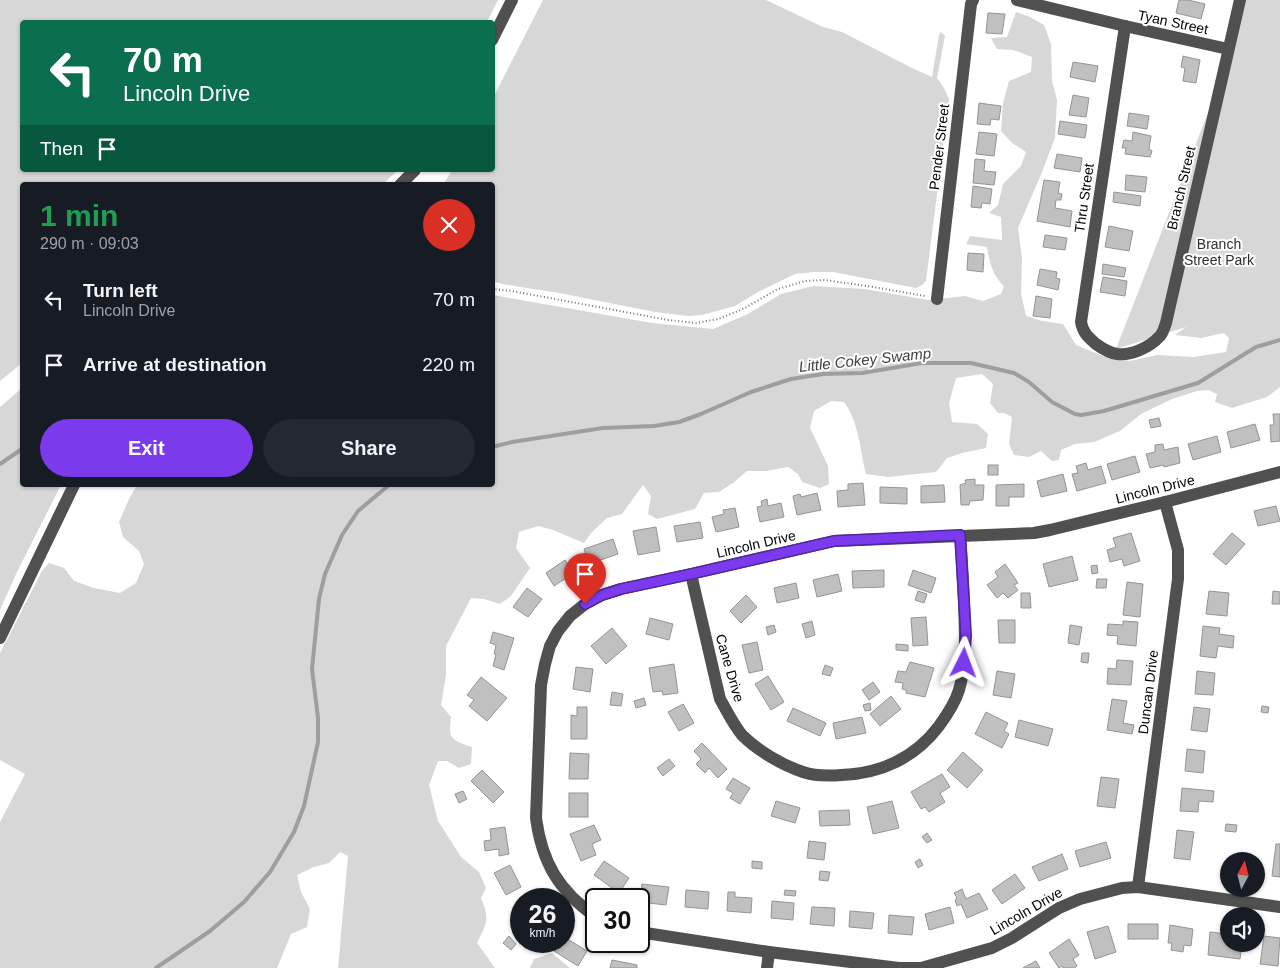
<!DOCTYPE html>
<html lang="en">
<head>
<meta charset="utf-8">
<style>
  body { margin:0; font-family:Arial,sans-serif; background:#242831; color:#f1f3f6; height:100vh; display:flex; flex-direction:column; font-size:19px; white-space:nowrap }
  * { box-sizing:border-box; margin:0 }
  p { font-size:16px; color:#9ea1a6 }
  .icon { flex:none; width:28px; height:28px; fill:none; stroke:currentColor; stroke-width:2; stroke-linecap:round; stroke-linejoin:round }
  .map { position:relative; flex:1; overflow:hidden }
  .side { position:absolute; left:20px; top:182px; width:475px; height:305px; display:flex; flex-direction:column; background:#171b24; border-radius:5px; box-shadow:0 1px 4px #0004 }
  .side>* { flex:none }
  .hud { position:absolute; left:20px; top:20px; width:475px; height:152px; border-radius:5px; box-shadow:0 1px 4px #0004; background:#0b6e4f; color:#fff; overflow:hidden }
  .needle { width:32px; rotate:7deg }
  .fabs { position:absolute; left:1220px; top:852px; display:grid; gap:10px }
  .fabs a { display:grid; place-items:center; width:45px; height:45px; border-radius:50%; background:#171b24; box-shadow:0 1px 4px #0004; font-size:25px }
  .speed { position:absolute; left:510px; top:888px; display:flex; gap:10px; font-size:25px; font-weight:700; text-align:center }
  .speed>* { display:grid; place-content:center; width:65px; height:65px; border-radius:50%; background:#171b24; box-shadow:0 1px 4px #0004; line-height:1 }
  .speed small { font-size:12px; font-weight:400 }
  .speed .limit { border:2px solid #111; border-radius:8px; background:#fff; color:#111 }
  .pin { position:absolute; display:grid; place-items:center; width:42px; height:42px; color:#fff; margin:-51px -21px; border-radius:50% 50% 50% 0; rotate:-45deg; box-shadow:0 0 5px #0007 }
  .pin .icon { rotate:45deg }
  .me { position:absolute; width:55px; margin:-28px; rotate:3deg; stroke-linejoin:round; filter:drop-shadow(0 0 4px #0008) }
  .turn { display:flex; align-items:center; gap:18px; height:105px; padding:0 20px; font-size:22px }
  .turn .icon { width:65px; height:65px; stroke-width:2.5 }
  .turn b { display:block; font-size:35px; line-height:42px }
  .then { display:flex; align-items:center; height:48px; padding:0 20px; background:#0003; gap:10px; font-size:19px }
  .round { display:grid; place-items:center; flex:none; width:52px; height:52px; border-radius:26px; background:#242831 }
  .headline { display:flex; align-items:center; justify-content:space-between; height:85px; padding:0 20px }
  h1 { font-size:30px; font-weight:800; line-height:38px; color:#1e9e55 }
  .action { display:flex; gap:10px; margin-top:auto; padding:10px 20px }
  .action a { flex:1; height:58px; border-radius:30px; background:#7c3aed; color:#fff; font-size:20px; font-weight:800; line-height:58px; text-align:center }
  .action a+a { background:#242831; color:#f1f3f6 }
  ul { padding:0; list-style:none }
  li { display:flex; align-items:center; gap:15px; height:65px; padding:0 20px }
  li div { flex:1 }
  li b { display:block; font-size:19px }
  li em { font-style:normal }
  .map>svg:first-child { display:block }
</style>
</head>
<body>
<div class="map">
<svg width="1280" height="968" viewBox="0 0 1280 968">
  <rect width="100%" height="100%" fill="#fff"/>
  <g fill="#d7d7d7">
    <path d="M0 0H498L487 22H22V170H398L382 185H22V363L0 381Z"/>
    <path d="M543 0H766L823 27 842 32 914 69 932 77 939 35 941 32 945 36 937 78 944 88 949 99 926 281 922 285 916 288 833 272H814L795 274 758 292 735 306 702 315 688 316 655 312 559 293 502 284 493 281 492 185H443L452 170H492V112L495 107 493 98Z"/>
    <path d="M1242 0H1280V387L1267 397 1232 408 1215 402 1217 394 1209 390 1197 391 1172 399 1141 414 1120 431 1094 442 1075 444 1061 450 1059 460 1052 461 1041 451 1029 457 1014 455 1009 444 1012 417 1004 413H998L990 403 993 384 982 374 956 378 949 403 952 422 977 424 988 434 986 448 962 453 947 458 936 472 888 477 866 474C860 450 859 422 844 402L831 401 814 411 810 428 828 466 829 484 820 488 802 482 798 474 788 467 766 471H747L733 483 719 492 704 493 695 509 657 519 648 514 651 496 643 485 622 514 607 518 592 532 584 543 553 530 538 526 519 532 516 548 530 568 511 596 500 604 484 599 471 598 446 646V675L441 705 451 717C448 739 451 740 472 747L471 764 459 768 447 761H438L429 785 438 821 461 857 479 872 486 888 481 898C490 919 487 923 477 943L495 968H338L348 856 340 852 329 863 314 867 297 875 301 892 310 909 307 927 291 934 277 968H0V822L25 774 0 760V653L42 571 49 563 64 568 74 581 94 588 120 593 136 583 144 564 139 551 123 537 119 522 129 499 137 485H492L493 295 652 323 713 329 748 314 781 294 813 286 865 289 928 300 965 296 983 301 1001 294 1004 286C993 276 989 262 987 247L966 244 970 236 1002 240 1001 217 989 213 998 205 1003 184 1021 166 1026 152 1012 143 1001 131 1003 103 1009 81 1031 72 1032 57 1013 50 997 49 991 38 1007 37 1016 12 1030 17 1044 25 1051 44 1052 81 1057 100 1055 138 1042 172 1018 228 1022 258 1021 293 1026 316 1042 321 1063 324 1076 345 1108 358 1130 361 1157 355 1193 357 1226 352 1229 338 1224 333 1201 338 1175 335 1186 327 1116 349 1237 38Z"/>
    <path d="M22 388V485H61L17 572 0 610V407Z"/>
    <path d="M552 953 570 968H530L534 959Z"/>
  </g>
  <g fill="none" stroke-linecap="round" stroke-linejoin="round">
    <g stroke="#9e9e9e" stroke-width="4">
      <path d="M492 447 512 442 603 428 654 426 679 422 701 414 751 392 791 379 823 374 862 373 922 363H971L1014 373 1029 382 1052 402 1075 414 1081 415 1104 411 1198 383 1256 347 1280 340"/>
      <path d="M0 464 22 449"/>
      <path d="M156 968 210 931 244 902 270 872 294 832 304 806 318 742V718L312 669 319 599 325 574 342 535 358 511 389 485"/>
    </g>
  </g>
  <g fill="#c0c0c0" stroke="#949494">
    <path d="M1179 0H1188L1205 4 1201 19 1176 13Z"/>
    <path d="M988 13 1005 14 1002 34 986 33Z"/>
    <path d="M1183 56 1200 60 1196 83 1183 81 1185 68 1181 67Z"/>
    <path d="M1073 62 1098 66 1095 82 1070 77Z"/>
    <path d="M1073 95 1089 98 1086 117 1069 115Z"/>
    <path d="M979 103 1001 106 999 120 991 119 990 125 977 124Z"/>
    <path d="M1129 113 1149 116 1147 129 1127 126Z"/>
    <path d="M1060 121 1087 125 1085 138 1058 134Z"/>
    <path d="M979 132 997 134 994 156 976 154Z"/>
    <path d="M1133 132 1151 136 1149 149 1152 151 1150 157 1125 154 1126 148H1122L1124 140 1132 141Z"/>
    <path d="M1057 154 1082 158 1080 172 1054 168Z"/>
    <path d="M975 159 985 160 984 171 996 172 994 185 973 183Z"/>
    <path d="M1126 175 1147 177 1145 192 1125 190Z"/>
    <path d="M1044 180 1060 182 1058 193 1062 194 1061 200H1056L1055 208 1072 211 1070 227 1037 221Z"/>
    <path d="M973 186 992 189 990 204 982 203 981 208 971 207Z"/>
    <path d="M1114 192 1141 196 1140 206 1113 202Z"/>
    <path d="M1109 226 1133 231 1129 251 1105 247Z"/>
    <path d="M1045 235 1067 238 1065 250 1043 247Z"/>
    <path d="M968 253 984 254 983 272 967 270Z"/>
    <path d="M1103 264 1126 268 1124 277 1102 274Z"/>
    <path d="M1040 269 1057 272 1056 278 1060 279 1058 290 1037 285Z"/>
    <path d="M1103 277 1127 281 1125 296 1100 292Z"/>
    <path d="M1036 296 1052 299 1050 318 1033 316Z"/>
    <path d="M1273 414H1280V441L1271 442 1270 425H1274Z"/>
    <path d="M1159 418 1161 426 1151 428 1149 420Z"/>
    <path d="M1255 424 1260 440 1231 448 1227 432Z"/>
    <path d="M1217 436 1221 452 1193 460 1188 444Z"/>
    <path d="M1163 444 1164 450 1178 447 1180 463 1164 467V465L1150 468 1146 454 1155 452V445Z"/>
    <path d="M1135 456 1140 472 1112 480 1107 464Z"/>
    <path d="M1086 463 1088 470 1101 466 1106 483 1077 491 1072 474 1078 473 1076 466Z"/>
    <rect x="988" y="465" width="10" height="10"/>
    <path d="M1063 474 1067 491 1041 497 1037 481Z"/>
    <path d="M975 479V485H984L983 500 970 501 969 505H961L960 485 966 483 965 480Z"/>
    <path d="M863 483 865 505 838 507 837 491 848 490V484Z"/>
    <path d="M1024 484V497H1009V506H996V485Z"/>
    <path d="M944 485 945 502 921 503V486Z"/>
    <path d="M880 487 907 488V504L880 503Z"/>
    <path d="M817 493 821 510 797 515 793 496 800 494 801 497Z"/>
    <path d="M767 499 768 506 781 503 784 517 760 522 757 507 762 506 761 501Z"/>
    <path d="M1276 506 1280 521 1258 526 1254 511Z"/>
    <path d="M735 508 739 527 716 532 712 517 724 514 723 510Z"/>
    <path d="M700 522 703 538 677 542 674 526Z"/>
    <path d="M656 527 660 551 638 555 633 531Z"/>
    <path d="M1131 533 1140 561 1124 566 1122 559 1110 562 1107 550 1116 547 1113 538Z"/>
    <path d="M1232 533 1245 544 1226 565 1213 554Z"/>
    <path d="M613 539 618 554 589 564 584 549Z"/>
    <path d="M1072 556 1078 580 1049 587 1043 564Z"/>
    <path d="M565 560 574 573 554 586 546 573Z"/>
    <path d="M1005 564 1018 583 1014 585 1018 590 1008 598 1003 593 997 598 987 585 998 577 995 572Z"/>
    <path d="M1097 565 1098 573 1092 574 1091 566Z"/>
    <path d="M884 570V587L853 588 852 571Z"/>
    <path d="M913 570 936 578 931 593 908 585Z"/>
    <path d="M838 574 842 591 817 597 813 580Z"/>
    <path d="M1097 579H1107L1106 588H1096Z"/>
    <path d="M1127 582 1143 584 1140 617 1123 615Z"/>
    <path d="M796 583 799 598 777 603 774 588Z"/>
    <path d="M527 588 542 599 528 617 513 607Z"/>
    <path d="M918 591 927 594 924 603 915 600Z"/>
    <path d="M1209 591 1229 593 1227 616 1206 614Z"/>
    <path d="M1273 591 1280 592V604H1272Z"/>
    <path d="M1021 593H1030L1031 608H1021Z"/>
    <path d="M746 595 757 607 741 623 730 611Z"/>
    <path d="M926 617 928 645 913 646 911 618Z"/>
    <path d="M650 618 673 624 669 640 646 634Z"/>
    <path d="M998 620H1015V643H999Z"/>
    <path d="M812 621 815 635 806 638 802 624Z"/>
    <path d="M1123 621 1138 622 1136 646 1117 644 1118 636 1107 635 1108 624 1123 625Z"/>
    <path d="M774 625 776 632 768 635 766 627Z"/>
    <path d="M1070 625 1082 627 1079 645 1068 643Z"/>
    <path d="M1203 626 1220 628 1219 634 1234 636 1233 648 1218 646 1216 658 1200 656Z"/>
    <path d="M612 628 627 646 606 664 591 646Z"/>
    <path d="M493 632 514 638 504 670 493 666 496 654H494L496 645 490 643Z"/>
    <path d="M757 642 763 670 749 673 742 645Z"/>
    <path d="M896 644 908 645V651L896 650Z"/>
    <path d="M1082 653H1089L1088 663 1081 662Z"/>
    <path d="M1117 660 1133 661 1131 685 1107 684 1108 668 1116 669Z"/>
    <path d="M910 662 934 668 925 697 906 693V690L902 689 903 683 895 682 898 671 906 672Z"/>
    <path d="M674 664 678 693 663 695 662 691 653 692 649 668Z"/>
    <path d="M825 665 833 668 830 676 822 674Z"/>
    <path d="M576 667 593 669 590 692 573 689Z"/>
    <path d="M997 671 1015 674 1011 698 993 695Z"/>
    <path d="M1197 671 1215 673 1213 695 1195 694Z"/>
    <path d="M768 676 784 702 771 710 755 684Z"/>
    <path d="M481 677 507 698 487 721 469 706 474 700 467 695Z"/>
    <path d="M873 682 880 692 869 700 862 690Z"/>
    <path d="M612 692 623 694 621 706 610 705Z"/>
    <path d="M891 696 901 709 880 726 870 714Z"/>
    <path d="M644 698 646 705 636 708 634 701Z"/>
    <path d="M1112 699 1127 701 1123 723 1134 725 1132 734 1107 730Z"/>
    <path d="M870 703 871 710 865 711 863 705Z"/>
    <path d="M683 704 694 723 679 731 668 712Z"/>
    <path d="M1262 706 1269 707 1268 713 1261 712Z"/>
    <path d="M577 707H587V739H571V715L577 716Z"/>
    <path d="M1194 707 1210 709 1207 732 1191 730Z"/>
    <path d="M793 708 826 723 820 736 787 721Z"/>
    <path d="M986 712 1008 723 1004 731 1009 734 1002 748 975 734Z"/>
    <path d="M862 717 866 733 836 739 833 723Z"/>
    <path d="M1019 720 1053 729 1048 746 1015 737Z"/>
    <path d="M702 743 727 769 718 778 709 768 705 773 696 764 701 759 694 751Z"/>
    <path d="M1187 749 1205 751 1203 773 1185 771Z"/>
    <path d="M963 752 983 770 967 788 947 770Z"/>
    <path d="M570 753 589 754 588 779H569Z"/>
    <path d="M669 759 675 766 663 776 657 768Z"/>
    <path d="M482 770 504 792 493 803 471 781Z"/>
    <path d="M942 774 950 787 940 793 945 802 929 812 925 807 921 809 911 792Z"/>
    <path d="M1101 777 1119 779 1115 808 1097 806Z"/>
    <path d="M733 778 750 788 740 804 730 798 733 793 726 789Z"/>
    <path d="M1182 788 1214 791 1213 802 1199 801 1198 812 1180 811Z"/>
    <path d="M463 791 467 799 459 803 455 794Z"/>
    <rect x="569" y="793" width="19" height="24"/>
    <path d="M776 801 800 808 795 823 771 816Z"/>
    <path d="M892 801 899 828 873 834 867 807Z"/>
    <path d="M849 810 850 825 820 826 819 811Z"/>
    <path d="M1226 824 1237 825 1236 832 1225 831Z"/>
    <path d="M594 825 601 840 592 844 596 855 581 861 570 834Z"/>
    <path d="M505 827 509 854 499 856V849L485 851 484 841 491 840 490 829Z"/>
    <path d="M1177 830 1194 832 1190 860 1174 858Z"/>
    <path d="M927 833 932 840 927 843 922 837Z"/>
    <path d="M809 841 826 843 824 860 807 858Z"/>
    <path d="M1106 842 1111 858 1080 867 1075 851Z"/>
    <path d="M1276 844H1280V877L1272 876Z"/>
    <path d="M1062 854 1068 869 1039 881 1032 867Z"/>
    <path d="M920 859 923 865 918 868 915 862Z"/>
    <path d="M604 861 629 878 619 893 594 875Z"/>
    <path d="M752 861 762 862V869L752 868Z"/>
    <path d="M510 865 521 887 506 895 494 873Z"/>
    <path d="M820 871 830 872 828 881 819 880Z"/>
    <path d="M1015 874 1025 888 1002 904 992 890Z"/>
    <path d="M642 884 669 887 666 905 640 902Z"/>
    <path d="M962 889 966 899 979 893 988 909 967 918 961 904 957 906 955 900 957 898 954 893Z"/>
    <path d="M686 890 709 892 708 909 685 907Z"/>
    <path d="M785 890 796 891 795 896 784 895Z"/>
    <path d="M728 892H735V897L752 898 751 913 727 911Z"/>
    <path d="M772 901 794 903 793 920 771 918Z"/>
    <path d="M812 907 835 908 834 926 810 924Z"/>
    <path d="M950 907 954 923 929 930 925 914Z"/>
    <path d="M850 911 874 913 872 929 849 927Z"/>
    <path d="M889 915 914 917 912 935 888 933Z"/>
    <rect x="1128" y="924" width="30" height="15"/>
    <path d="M1170 925 1193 929 1191 946 1184 945 1183 952 1171 950 1172 943H1168Z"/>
    <path d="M1108 926 1116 952 1095 959 1087 932Z"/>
    <path d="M1210 932 1229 934V944L1242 945 1240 959 1208 955Z"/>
    <path d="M509 936 516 944 511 950 503 943Z"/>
    <path d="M1264 936 1280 938 1278 966 1260 964Z"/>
    <path d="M564 937 587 951 578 966 554 951 560 941H564Z"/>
    <path d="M1069 939 1079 955 1073 959 1077 966 1074 968H1063L1062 966 1059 968 1049 953Z"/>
    <path d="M612 960 637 965V968H610Z"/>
    <path d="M1036 961 1040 968H1023Z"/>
  </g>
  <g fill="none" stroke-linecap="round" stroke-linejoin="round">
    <path stroke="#727272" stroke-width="2" stroke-dasharray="1 2.5" stroke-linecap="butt" d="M492 289 512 291 668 320 696 323 718 319 743 309 778 289 805 281 825 280 873 287 925 296"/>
    <g stroke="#505050" stroke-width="12">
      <path d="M1017 0 1125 26 1228 49"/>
      <path d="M1125 26 1081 322C1083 333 1088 337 1096 344 1103 349 1109 353 1117 354 1131 356 1150 347 1159 337 1163 334 1164 328 1166 323L1240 0"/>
      <path d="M492 40 512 0"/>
      <path d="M400 185 415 170"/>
      <path d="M937 299 971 4 973 0"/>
      <path d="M691 574 720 699C727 711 733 724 742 735 758 751 782 765 803 772 815 776 829 776 841 775 880 774 915 758 939 726 947 715 955 703 959 690 967 663 965 631 964 603 963 581 962 558 960 535"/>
      <path d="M0 638 74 485"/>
      <path d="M1138 887 1178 579V550L1165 502"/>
      <path d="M596 917C559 891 542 863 536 818L541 685 545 664 550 646 558 631 570 616 585 604 602 595 621 589 691 574 834 541 1034 533 1050 530 1165 502 1280 472"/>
      <path d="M639 932 769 952 899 968H921L992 948 1012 938 1059 908 1080 899 1122 888 1138 887 1280 907"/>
      <path d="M767 968 769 952"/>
    </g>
  </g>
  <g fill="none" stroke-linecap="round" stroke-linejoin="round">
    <defs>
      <path id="route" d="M585 604 602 595 621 589 691 574 834 541 960 535 966 635 964 663"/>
    </defs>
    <use href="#route" stroke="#51269a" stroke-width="12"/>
    <use href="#route" stroke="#7c3aed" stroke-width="9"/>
  </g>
  <g text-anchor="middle" stroke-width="4" stroke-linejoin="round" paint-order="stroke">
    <g font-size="14" fill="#000" stroke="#fff">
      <text transform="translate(1173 22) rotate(12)" y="5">Tyan Street</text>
      <text transform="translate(939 147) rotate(-83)" y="5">Pender Street</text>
      <text transform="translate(1181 188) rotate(-77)" y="5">Branch Street</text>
      <text transform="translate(1084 198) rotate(-82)" y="5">Thru Street</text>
      <text transform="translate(1155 489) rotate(-14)" y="5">Lincoln Drive</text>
      <text transform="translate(756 544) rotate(-13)" y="5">Lincoln Drive</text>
      <text transform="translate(730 668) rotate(74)" y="5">Cane Drive</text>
      <text transform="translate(1148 692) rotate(-83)" y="5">Duncan Drive</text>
      <text transform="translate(1026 911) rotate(-30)" y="5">Lincoln Drive</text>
    </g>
    <g font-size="14" fill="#2e2e2e" stroke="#fff">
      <text x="1219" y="249">Branch<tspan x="1219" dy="16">Street Park</tspan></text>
    </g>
    <g font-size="15" font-style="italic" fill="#3f3f3f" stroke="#fff">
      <text transform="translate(865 360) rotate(-6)" y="5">Little Cokey Swamp</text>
    </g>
  </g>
</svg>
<div class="fabs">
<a><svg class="needle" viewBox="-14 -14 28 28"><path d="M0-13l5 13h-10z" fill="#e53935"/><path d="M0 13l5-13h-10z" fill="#9ea1a6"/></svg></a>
<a><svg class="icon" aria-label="sound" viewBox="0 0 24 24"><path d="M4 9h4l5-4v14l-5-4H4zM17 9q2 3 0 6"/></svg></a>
</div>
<div class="speed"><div>26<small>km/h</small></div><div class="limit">30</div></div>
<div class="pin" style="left:585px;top:604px;background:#d93025"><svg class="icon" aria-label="arrive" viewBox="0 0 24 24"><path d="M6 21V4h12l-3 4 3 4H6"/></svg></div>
<svg class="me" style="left:964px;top:663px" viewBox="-20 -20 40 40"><path d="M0-17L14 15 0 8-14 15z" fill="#7c3aed" stroke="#fff" stroke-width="4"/></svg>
<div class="hud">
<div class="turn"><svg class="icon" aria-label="left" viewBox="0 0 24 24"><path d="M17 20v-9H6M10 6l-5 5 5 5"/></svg><div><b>70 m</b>Lincoln Drive</div></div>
<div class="then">Then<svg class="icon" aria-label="arrive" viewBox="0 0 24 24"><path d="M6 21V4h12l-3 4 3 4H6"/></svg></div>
</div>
<section class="side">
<div class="headline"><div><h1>1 min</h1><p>290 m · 09:03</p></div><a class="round" style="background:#d93025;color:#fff"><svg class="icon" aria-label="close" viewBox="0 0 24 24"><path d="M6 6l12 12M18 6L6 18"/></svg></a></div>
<ul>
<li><svg class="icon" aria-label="left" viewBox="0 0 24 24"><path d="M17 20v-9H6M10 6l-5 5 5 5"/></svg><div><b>Turn left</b><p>Lincoln Drive</p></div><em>70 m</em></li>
<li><svg class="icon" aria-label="arrive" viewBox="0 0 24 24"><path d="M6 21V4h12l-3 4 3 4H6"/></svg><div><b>Arrive at destination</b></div><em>220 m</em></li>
</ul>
<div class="action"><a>Exit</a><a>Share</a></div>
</section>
</div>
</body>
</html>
